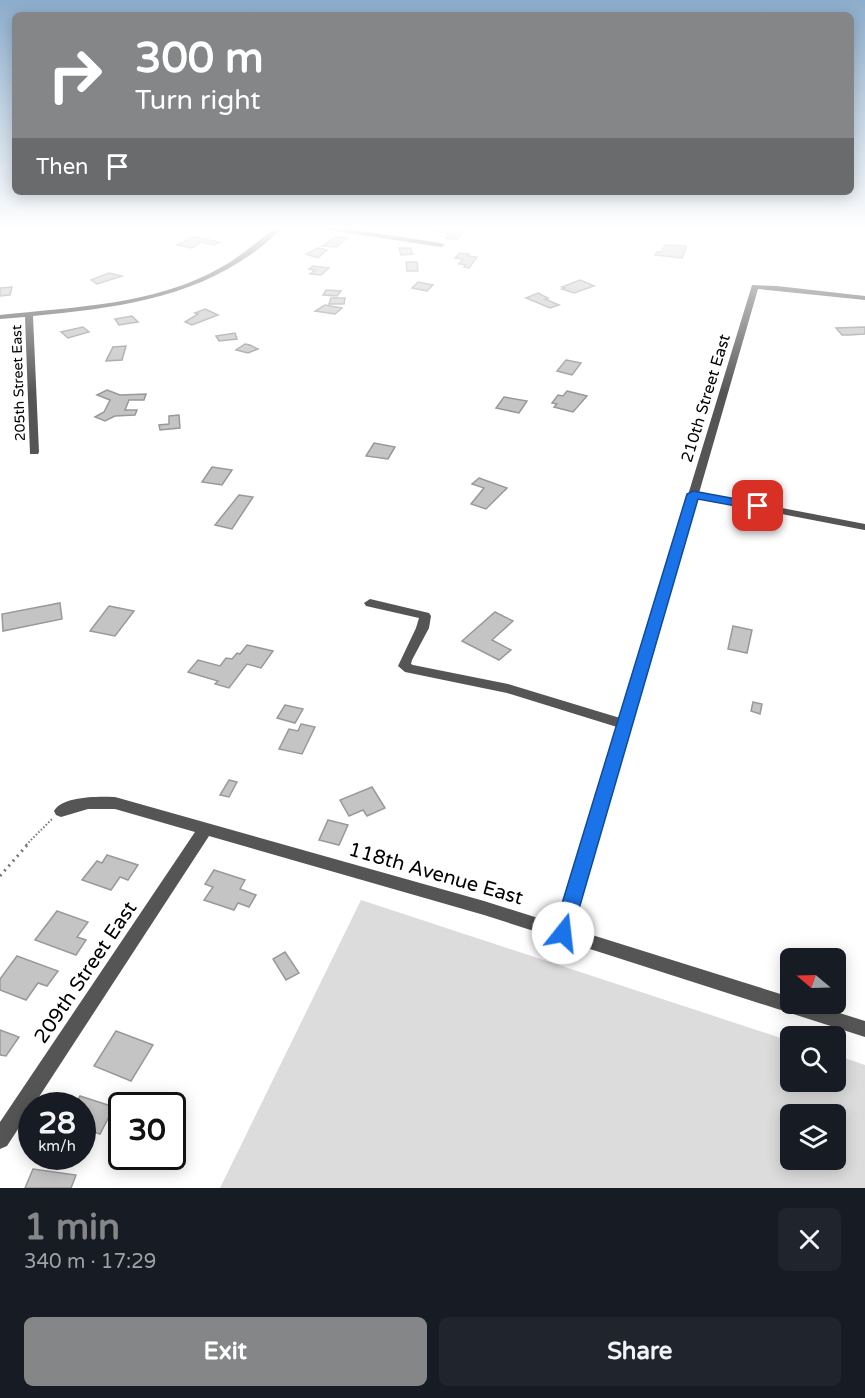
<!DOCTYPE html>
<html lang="en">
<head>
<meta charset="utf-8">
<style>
  body { margin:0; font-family:"Varela Round",sans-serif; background:#20242c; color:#f1f3f6; height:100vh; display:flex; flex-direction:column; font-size:22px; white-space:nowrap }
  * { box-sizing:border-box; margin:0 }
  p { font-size:20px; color:#9ea1a6 }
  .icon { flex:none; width:33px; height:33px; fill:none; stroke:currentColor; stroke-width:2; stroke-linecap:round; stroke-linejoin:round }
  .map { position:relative; height:1188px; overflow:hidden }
  .drawer { display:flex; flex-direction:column; background:#171b24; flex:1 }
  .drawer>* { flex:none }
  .guide { position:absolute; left:12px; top:12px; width:842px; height:183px; border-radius:9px; box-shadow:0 3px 15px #0003; background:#858687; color:#fff; overflow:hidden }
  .needle { width:39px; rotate:289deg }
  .tools { position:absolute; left:780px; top:948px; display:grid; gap:12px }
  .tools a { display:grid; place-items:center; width:66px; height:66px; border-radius:9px; background:#171b24; box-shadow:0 3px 15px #0003; font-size:30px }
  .speed { position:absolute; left:18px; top:1092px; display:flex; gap:12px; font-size:30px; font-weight:700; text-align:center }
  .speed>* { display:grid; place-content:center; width:78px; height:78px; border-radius:50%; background:#171b24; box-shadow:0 3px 15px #0003; line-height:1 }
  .speed small { font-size:15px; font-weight:400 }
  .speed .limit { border:3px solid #111; border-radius:9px; background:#fff; color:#111 }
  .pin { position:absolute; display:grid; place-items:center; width:51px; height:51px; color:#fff; margin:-26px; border-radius:12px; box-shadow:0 3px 9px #0006 }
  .me { position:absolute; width:66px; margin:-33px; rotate:16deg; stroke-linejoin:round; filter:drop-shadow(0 0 4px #0008) }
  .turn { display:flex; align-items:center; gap:21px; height:126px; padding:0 24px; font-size:27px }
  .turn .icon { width:78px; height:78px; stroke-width:2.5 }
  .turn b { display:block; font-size:42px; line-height:51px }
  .then { display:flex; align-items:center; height:57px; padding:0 24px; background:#0003; gap:12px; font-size:22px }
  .round { display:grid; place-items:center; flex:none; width:63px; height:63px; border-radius:9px; background:#20242c }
  .headline { display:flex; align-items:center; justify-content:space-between; height:102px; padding:0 24px }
  h1 { font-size:36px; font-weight:700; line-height:45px; color:#858687 }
  .button { display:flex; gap:12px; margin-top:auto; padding:12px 24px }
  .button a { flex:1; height:69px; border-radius:9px; background:#858687; color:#fff; font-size:24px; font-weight:700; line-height:69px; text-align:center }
  .button a+a { background:#20242c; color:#f1f3f6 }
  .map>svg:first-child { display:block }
</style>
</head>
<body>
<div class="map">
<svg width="865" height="1188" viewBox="0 0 865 1188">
  <rect width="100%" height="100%" fill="#fff"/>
  <path fill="#dcdcdc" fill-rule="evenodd" d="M361 900 790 1041V1082H836V1055L865 1065V1188H220ZM790 1114H836V1160H790Z"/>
  <g fill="#c4c4c4" stroke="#999" stroke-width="1.5">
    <path d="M441 228 463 232 456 240 446 238 449 235 446 234 447 233 438 232Z"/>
    <path d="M193 237 220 242 214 245 201 242 192 248 177 245Z"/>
    <path d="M335 237 347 238 336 247 323 246Z"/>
    <path d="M665 245 686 246V248L682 258 655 255 657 252H661Z"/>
    <path d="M318 248 327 250 318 258 306 254Z"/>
    <path d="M399 248H410L413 254 401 255Z"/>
    <path d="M460 253 469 254 468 256 477 257 469 268 464 267 466 265 459 264 463 259 455 258Z"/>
    <path d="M406 262H417L418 271H407Z"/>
    <path d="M313 266 329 268 321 275 310 274 315 270 309 269Z"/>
    <path d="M109 273 122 276 97 284 91 280Z"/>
    <path d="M580 280 594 286 574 293 562 289 565 288 562 287Z"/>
    <path d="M418 282 433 285 427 291 412 288Z"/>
    <path d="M12 287 10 295 0 296V288Z"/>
    <path d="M326 290 341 291 337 296 323 295Z"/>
    <path d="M538 293 548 298 545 299 559 305 550 308 526 298Z"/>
    <path d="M331 298H345L344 304H329Z"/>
    <path d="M325 305 342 308 335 314 315 311Z"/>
    <path d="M205 309 218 315 192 325 185 322 198 314 195 313Z"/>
    <path d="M132 316 138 322 119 325 115 319Z"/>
    <path d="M83 327 89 332 68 338 61 332Z"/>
    <path d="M865 327V334L849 335H842L836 328Z"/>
    <path d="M235 333 237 339 219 341 216 336Z"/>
    <path d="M245 344 250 345 258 349 248 353 236 350Z"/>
    <path d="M126 346 122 360 106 361 113 347Z"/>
    <path d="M566 360 581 363 572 375 557 371Z"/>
    <path d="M107 390 120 395 146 394 144 400H129L125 410H137L135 415 115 416 105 421 95 417 104 412 110 400 97 395Z"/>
    <path d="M567 391 587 396 573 412 554 407 557 404 552 403 558 395 563 396Z"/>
    <path d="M504 397 527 401 519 413 496 408Z"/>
    <path d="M179 415 180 428 160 430 159 425 169 424V416Z"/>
    <path d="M374 443 395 447 388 459 366 456Z"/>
    <path d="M212 467 232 470 222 485 202 482Z"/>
    <path d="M479 478 507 488 486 509 471 504 484 488 472 484Z"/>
    <path d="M239 495 253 497 232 529 215 525Z"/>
    <path d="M60 603 62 619 3 631 2 614Z"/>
    <path d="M109 606 134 611 115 636 90 631Z"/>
    <path d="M495 612 513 621 492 640 511 650 499 660 462 641Z"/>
    <path d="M733 626 752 630 747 653 728 649Z"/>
    <path d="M247 645 273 651 261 668 247 664 229 688 215 684 218 681 188 672 198 660 220 666 226 658 232 659 237 653 240 654Z"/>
    <path d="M753 702 762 704 760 714 751 711Z"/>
    <path d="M285 705 303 709 295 723 277 718Z"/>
    <path d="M301 724 315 727 302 754 279 749 289 729 298 731Z"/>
    <path d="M229 780 237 782 229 797 220 795Z"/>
    <path d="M372 787 385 808 367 816 363 810 349 816 340 800Z"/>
    <path d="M328 820 348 825 339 845 319 840Z"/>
    <path d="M107 855 138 865 128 880 120 877 111 890 82 880 97 861 102 863Z"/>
    <path d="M214 870 245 880 240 889 256 895 249 907 238 903 234 910 204 900 213 887 205 884Z"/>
    <path d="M57 911 88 922 77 937 86 940 76 955 35 940Z"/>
    <path d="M285 952 299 973 286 980 273 959Z"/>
    <path d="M17 956 58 971 47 986 38 983 26 1000 0 990V979Z"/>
    <path d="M0 1030 19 1037 6 1056 0 1055Z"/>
    <path d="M116 1031 153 1045 131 1081 94 1066Z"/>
    <path d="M80 1096 114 1107 100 1134 94 1132 87 1145 82 1144V1106H74Z"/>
    <path d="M33 1169 76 1175 71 1188H25Z"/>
  </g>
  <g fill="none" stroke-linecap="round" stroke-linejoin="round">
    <path stroke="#777" stroke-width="2" stroke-dasharray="1.5 2" stroke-linecap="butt" d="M26 845 52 819"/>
    <path stroke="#777" stroke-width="3" stroke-dasharray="2 4.5" stroke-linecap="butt" d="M0 876 28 844"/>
    <path stroke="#555" stroke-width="6" d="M693 494 865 527"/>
    <g fill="#555" fill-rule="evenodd">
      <path d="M276 227H283C215 296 126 307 33 316L39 452 38 454H30L25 317 0 319V315C73 307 155 305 220 268 240 257 258 241 276 227Z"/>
      <path d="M319 227H335L441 243 445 245 441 247 322 229Z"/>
      <path d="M752 285 777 286 865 296V300L758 289 573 929 790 997V1004H811L865 1021V1037L484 915 209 836 7 1146 0 1149V1122L195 832 115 809H88L61 817 56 815 54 811C62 796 99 796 115 797L484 901 557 924 617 727 507 693 405 672 398 666 416 628 419 618 366 606 364 603 370 599 429 613 431 616 429 628 412 660 411 664 413 665 508 684 620 718Z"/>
    </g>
  </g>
  <linearGradient id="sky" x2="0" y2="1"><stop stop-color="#8cadcc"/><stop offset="0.58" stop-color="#fff"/><stop offset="1" stop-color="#fff" stop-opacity="0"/></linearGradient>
  <rect width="865" height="393" fill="url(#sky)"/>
  <path fill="#1a73e8" stroke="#114b97" stroke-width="1.5" d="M693 491 758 503 764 506 758 510 698 499 572 933 570 939 563 941 556 939 553 933 687 494Z"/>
  <g text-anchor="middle" stroke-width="6" stroke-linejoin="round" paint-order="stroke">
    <g font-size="14" fill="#000" stroke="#fff">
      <text transform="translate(18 383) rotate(-92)" y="5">205th Street East</text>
    </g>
    <g font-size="16" fill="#000" stroke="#fff">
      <text transform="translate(705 398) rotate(-73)" y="6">210th Street East</text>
    </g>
    <g font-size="20" fill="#000" stroke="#fff">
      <text transform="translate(436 873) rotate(16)" y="7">118th Avenue East</text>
      <text transform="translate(85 972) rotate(-56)" y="7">209th Street East</text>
    </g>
  </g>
</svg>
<div class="tools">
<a><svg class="needle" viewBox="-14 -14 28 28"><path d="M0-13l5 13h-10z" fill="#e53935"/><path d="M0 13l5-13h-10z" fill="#9ea1a6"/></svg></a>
<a><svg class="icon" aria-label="search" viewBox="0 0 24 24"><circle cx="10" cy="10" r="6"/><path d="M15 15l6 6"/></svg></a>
<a><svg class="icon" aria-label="layers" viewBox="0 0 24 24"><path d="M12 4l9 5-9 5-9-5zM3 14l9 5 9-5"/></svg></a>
</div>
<div class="speed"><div>28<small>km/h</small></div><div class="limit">30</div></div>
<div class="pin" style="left:758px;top:506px;background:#d93025"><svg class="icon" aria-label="arrive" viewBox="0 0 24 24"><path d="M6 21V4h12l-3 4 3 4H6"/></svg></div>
<svg class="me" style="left:563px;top:933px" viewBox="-20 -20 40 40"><circle r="19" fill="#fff"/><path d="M0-13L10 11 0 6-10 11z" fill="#1a73e8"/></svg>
<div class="guide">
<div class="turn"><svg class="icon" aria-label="right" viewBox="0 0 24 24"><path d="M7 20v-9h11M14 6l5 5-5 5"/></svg><div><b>300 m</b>Turn right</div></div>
<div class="then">Then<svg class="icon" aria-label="arrive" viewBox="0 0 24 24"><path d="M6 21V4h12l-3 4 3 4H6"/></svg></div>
</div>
</div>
<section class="drawer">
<div class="headline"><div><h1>1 min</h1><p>340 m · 17:29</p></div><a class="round"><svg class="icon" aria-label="close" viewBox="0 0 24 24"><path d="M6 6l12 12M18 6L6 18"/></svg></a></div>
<div class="button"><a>Exit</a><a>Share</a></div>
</section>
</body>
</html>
